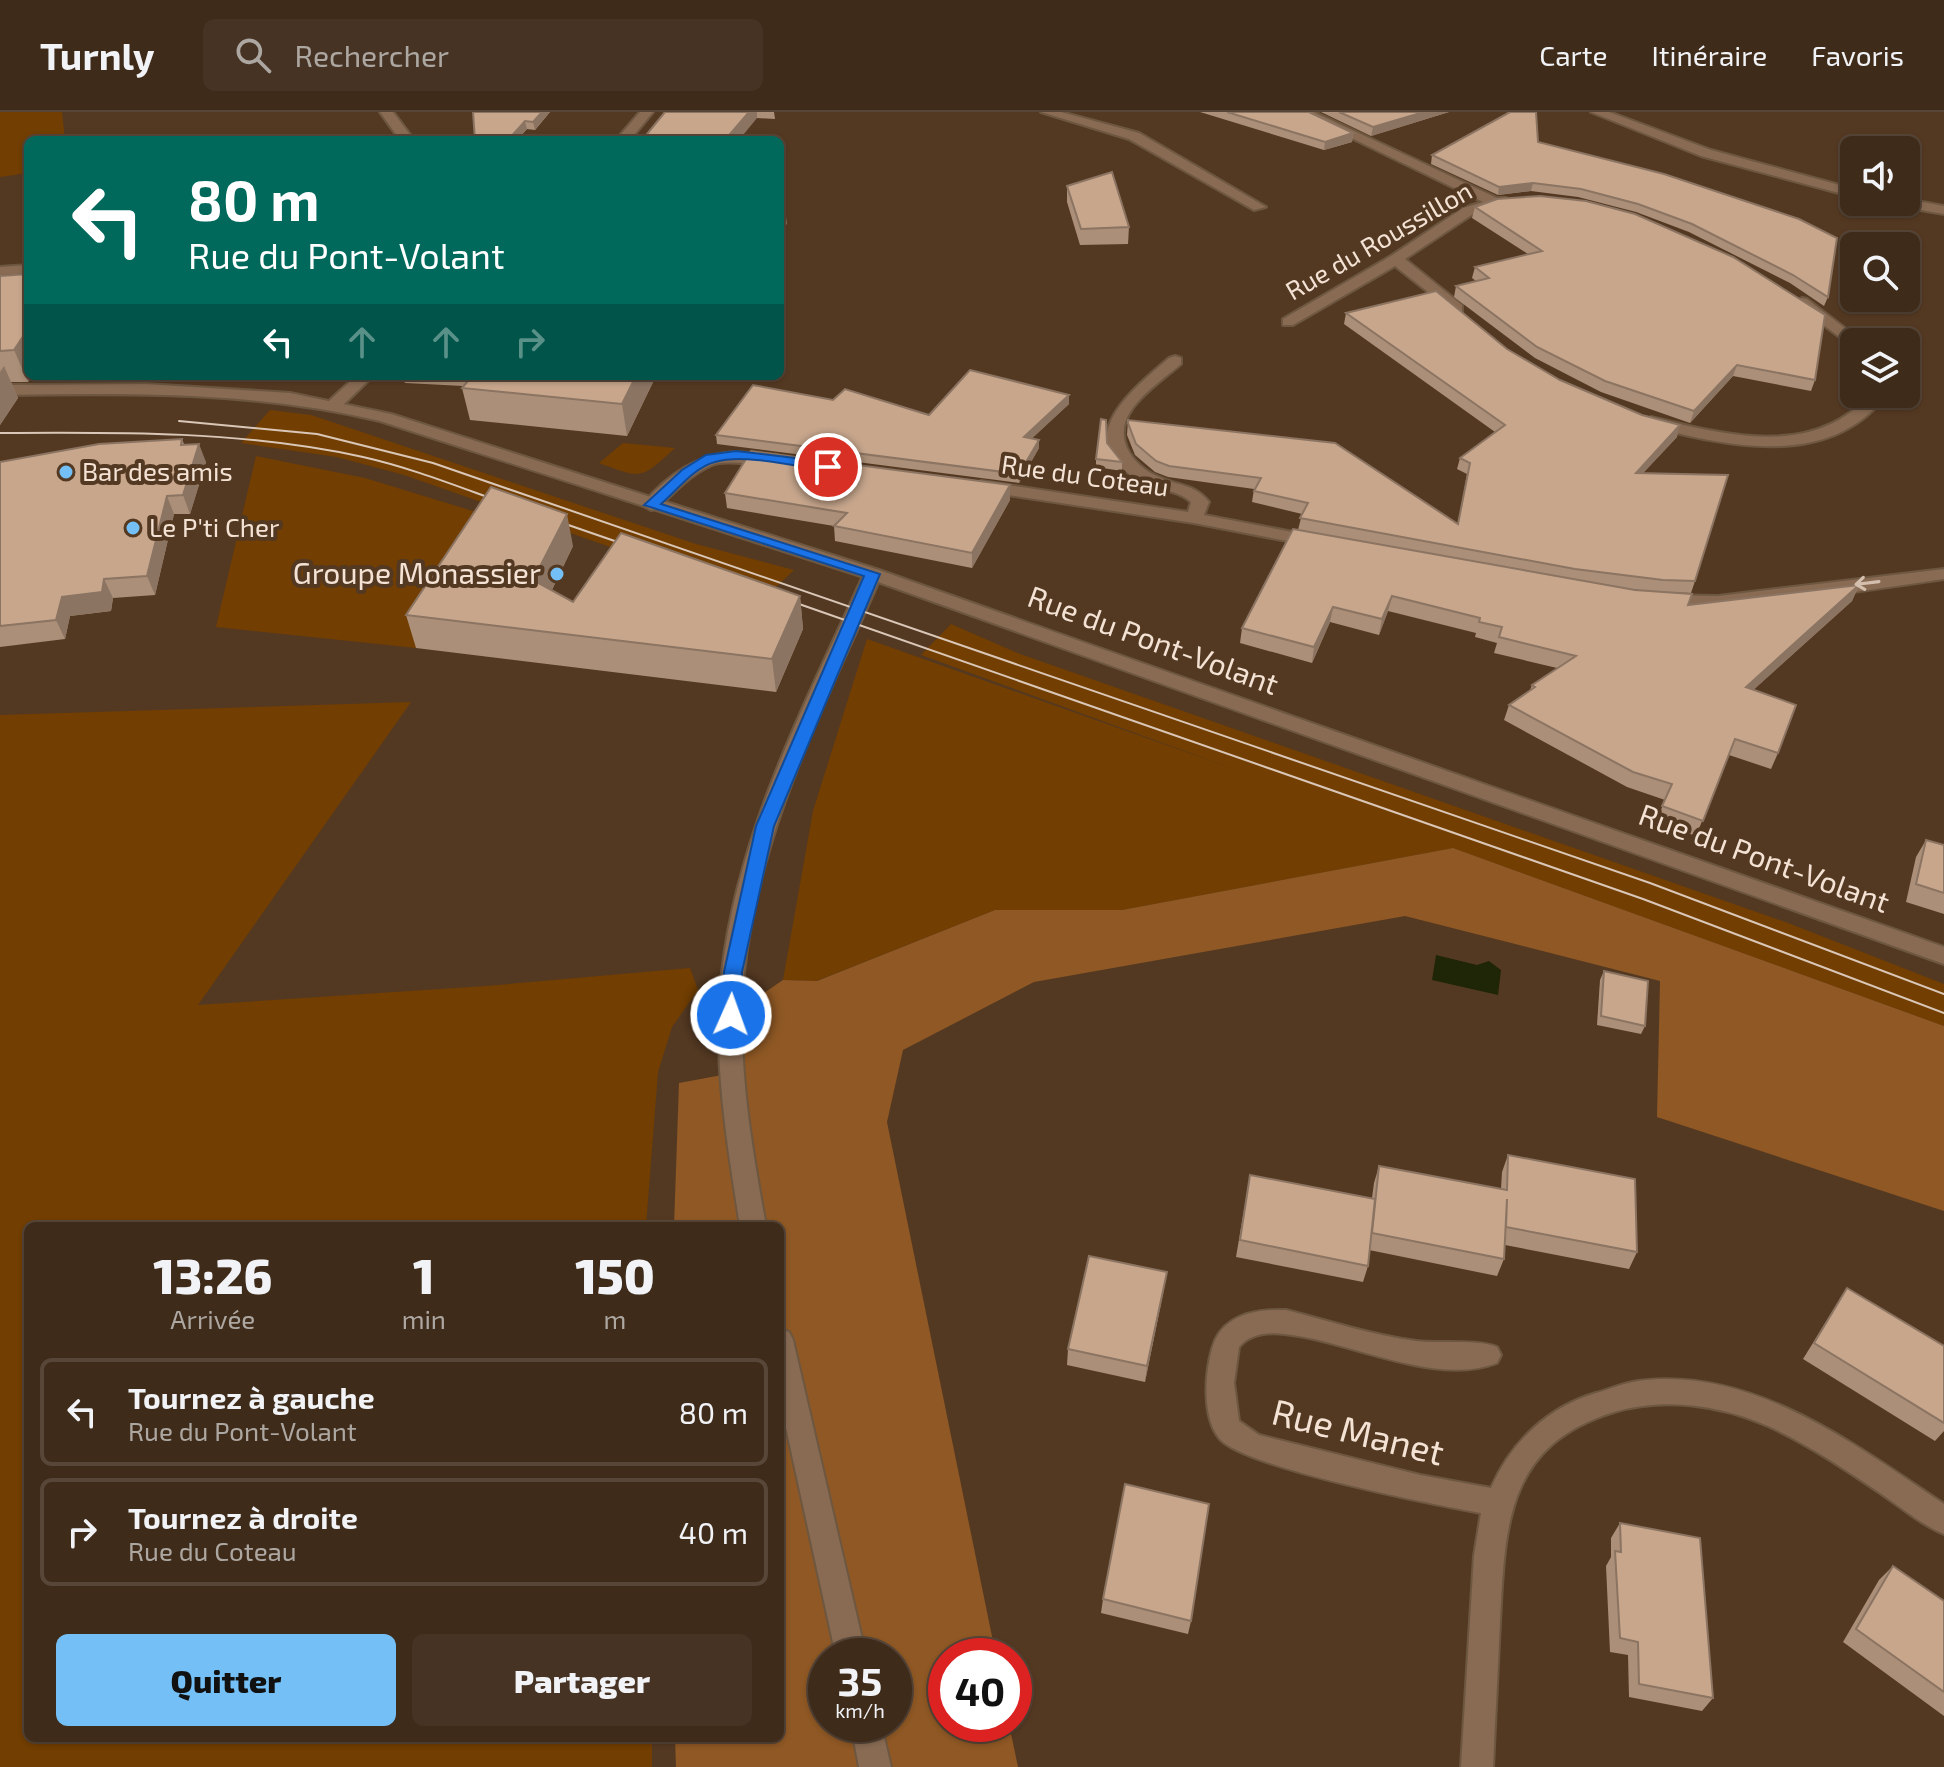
<!DOCTYPE html>
<html lang="fr">
<head>
<meta charset="utf-8">
<style>
  body { margin:0; font-family:"Exo 2",sans-serif; background:#463323; color:#f1f3f6; height:100vh; display:flex; flex-direction:column; font-size:30px; white-space:nowrap }
  * { box-sizing:border-box; margin:0 }
  p { font-size:26px; color:#ada7a2 }
  .icon { flex:none; width:44px; height:44px; fill:none; stroke:currentColor; stroke-width:2; stroke-linecap:round; stroke-linejoin:round }
  .map { position:relative; flex:1; overflow:hidden }
  .sheet { position:absolute; left:24px; top:1110px; width:760px; height:520px; display:flex; flex-direction:column; background:#3f2b1a; border-radius:12px; box-shadow:0 2px 6px #0004,0 0 0 2px #584739 }
  .sheet>* { flex:none }
  .hud { position:absolute; left:24px; top:24px; width:760px; height:244px; border-radius:12px; box-shadow:0 2px 6px #0004,0 0 0 2px #584739; background:#00695c; color:#fff; overflow:hidden }
  .fabs { position:absolute; left:1840px; top:24px; display:grid; gap:16px }
  .fabs a { display:grid; place-items:center; width:80px; height:80px; border-radius:12px; background:#3f2b1a; box-shadow:0 2px 6px #0004,0 0 0 2px #584739; font-size:40px }
  .speed { position:absolute; left:808px; top:1526px; display:flex; gap:16px; font-size:40px; font-weight:700; text-align:center }
  .speed>* { display:grid; place-content:center; width:104px; height:104px; border-radius:50%; background:#3f2b1a; box-shadow:0 2px 6px #0004,0 0 0 2px #584739; line-height:1 }
  .speed small { font-size:20px; font-weight:400 }
  .speed .limit { border:12px solid #d22; background:#fff; color:#111 }
  .pin { position:absolute; display:grid; place-items:center; width:68px; height:68px; color:#fff; margin:-34px; border:4px solid #fff; border-radius:50%; box-shadow:0 2px 8px #0007 }
  .me { position:absolute; width:88px; margin:-44px; rotate:2deg; stroke-linejoin:round; filter:drop-shadow(0 0 6px #0008) }
  .turn { display:flex; align-items:center; gap:28px; height:168px; padding:0 32px; font-size:36px }
  .turn .icon { width:104px; height:104px; stroke-width:2.5 }
  .turn b { display:block; font-size:56px; line-height:68px }
  .lanes { display:flex; align-items:center; height:76px; padding:0 32px; background:#0003; justify-content:center; gap:40px; direction:ltr }
  .lanes .off { opacity:.35 }
  .eta { display:flex; justify-content:space-evenly; align-items:center; height:136px; text-align:center }
  .eta b { font-size:48px; font-weight:800; line-height:56px }
  .primary-button { display:flex; gap:16px; margin-top:auto; padding:16px 32px }
  .primary-button a { flex:1; height:92px; border-radius:12px; background:#74c0f6; color:#111; font-size:32px; font-weight:800; line-height:92px; text-align:center }
  .primary-button a+a { background:#463323; color:#f1f3f6 }
  ul { padding:0; list-style:none }
  li { display:flex; align-items:center; gap:24px; height:108px; margin:0 16px 12px; padding:0 16px; border:4px solid #584739; border-radius:12px }
  li div { flex:1 }
  li b { display:block; font-size:30px }
  li em { font-style:normal }
  header { display:flex; align-items:center; gap:48px; box-sizing:border-box; height:112px; padding:0 40px; background:#3f2b1a; border-bottom:2px solid #584739 }
  header strong { font-size:38px }
  nav { display:flex; gap:44px; margin-inline-start:auto; font-size:28px }
  .search { width:560px; height:72px; background:#463323; display:flex; align-items:center; gap:20px; box-sizing:border-box; padding:0 28px; border-radius:12px; color:#ada7a2; font-size:30px }
  .map>svg:first-child { display:block }
</style>
</head>
<body>
<header>
<strong>Turnly</strong>
<div class="search"><svg class="icon" aria-label="search" viewBox="0 0 24 24"><circle cx="10" cy="10" r="6"/><path d="M15 15l6 6"/></svg>Rechercher</div>
<nav><a>Carte</a><a>Itinéraire</a><a>Favoris</a></nav>
</header>
<div class="map">
<svg width="1944" height="1655" viewBox="0 0 1944 1655">
  <rect width="100%" height="100%" fill="#543922"/>
  <g fill="#723e01">
    <path d="M0 0H62L65 28H28V61L0 65Z"/>
    <path d="M270 298 311 303 696 432 794 458 762 488 404 363 337 345 241 331Z"/>
    <path d="M623 331 675 336C640 368 643 367 599 351Z"/>
    <path d="M256 344 365 366 499 407 416 536 216 515Z"/>
    <path d="M951 512 1020 542 1788 811 1944 872V914L1453 736 1122 798H995L816 869 783 868 813 699 867 527 1234 657 921 543Z"/>
    <path d="M411 590 198 893 486 874 690 856 698 878 672 915 658 960 646 1114H28V1626H652V1655H0V603Z"/>
  </g>
  <path fill="#8f5824" fill-rule="evenodd" d="M1453 736 1944 914V1099L1657 1005 1660 869 1405 804 1034 870 903 938 887 1010 996 1544H946V1612H1009L1018 1655H676L675 1626H780V1114H674L679 971 733 961 731 903 783 868 817 869 995 798H1122ZM826 1544H894V1612H826Z"/>
  <path fill="#1f2507" d="M1436 843 1477 853 1489 849 1501 858 1498 883 1432 868Z"/>
  <g fill="none" stroke-linecap="round" stroke-linejoin="round">
    <defs>
      <g id="service">
        <path d="M380 0H393L414 28H400Z"/>
        <path d="M28 153V161L0 163V155Z"/>
      </g>
      <g id="minor">
        <path d="M1041 0H1061L1139 21 1266 95 1254 98 1129 27Z"/>
        <path d="M1298 0H1314L1497 86H1506V92L1473 102 1405 147 1462 193V199H1452L1395 154 1293 213H1283V207L1391 144 1463 96 1483 90Z"/>
        <path d="M1591 0H1609L1711 38 1854 77V85L1701 44Z"/>
        <path d="M1906 87 1944 94V102L1897 94 1890 90H1906Z"/>
        <path d="M1802 186 1807 187 1863 230 1850 233 1797 193 1795 190Z"/>
        <path d="M1175 244 1181 246V252C1157 273 1111 300 1127 336 1133 349 1146 360 1159 365 1178 374 1195 372 1209 390L1204 403 1324 426 1327 430 1324 434 1318 435 1194 411 981 379 973 374 981 369 1188 400 1191 390C1177 377 1157 379 1140 369 1068 327 1131 279 1169 246Z"/>
        <path d="M1870 282H1887C1830 359 1725 334 1645 313L1643 310 1651 305C1725 323 1814 347 1870 282Z"/>
        <path d="M734 340 777 343 785 348C773 360 732 345 712 353 691 362 673 381 657 397L651 398 642 393C666 364 697 343 734 340Z"/>
        <path d="M1944 457V467C1903 473 1670 510 1651 489L1660 483 1718 484Z"/>
        <path d="M1286 1198C1329 1209 1372 1223 1416 1229 1439 1232 1478 1227 1497 1235L1501 1243 1497 1251C1434 1275 1348 1228 1284 1222 1267 1220 1250 1222 1239 1235L1234 1271 1239 1309 1259 1323 1420 1363 1491 1376C1511 1330 1548 1295 1596 1281 1610 1277 1624 1271 1638 1269 1752 1254 1854 1332 1944 1392V1422C1922 1413 1902 1396 1883 1383 1846 1358 1809 1333 1768 1314 1720 1293 1665 1285 1614 1300 1506 1333 1505 1414 1500 1509 1498 1558 1495 1606 1493 1655H1461L1474 1444 1481 1401C1437 1393 1241 1355 1219 1326 1202 1304 1205 1262 1212 1237 1221 1203 1255 1197 1286 1198Z"/>
      </g>
      <g id="tertiary">
        <path d="M640 0H653L630 28H616Z"/>
        <path d="M356 264H373L341 295H329V289Z"/>
        <path d="M873 457 882 462C826 590 758 720 744 861 736 946 751 1031 766 1114H740C727 1031 712 945 722 860 738 719 806 590 864 462Z"/>
        <path d="M780 1216 789 1220 793 1228 866 1544H836L780 1288Z"/>
        <path d="M851 1612H881L891 1655H859Z"/>
      </g>
      <path id="secondary" d="M146 272 290 281 391 302 879 458 1944 835V852L867 466 380 309C255 279 128 281 0 283V273Z"/>
    </defs>
    <use href="#service" stroke="#6d5741" stroke-width="4"/>
    <use href="#minor" stroke="#6d5741" stroke-width="4"/>
    <use href="#tertiary" stroke="#6d5741" stroke-width="4"/>
    <use href="#secondary" stroke="#6d5741" stroke-width="4"/>
    <use href="#service" fill="#896b53" fill-rule="evenodd"/>
    <use href="#minor" fill="#896b53" fill-rule="evenodd"/>
    <use href="#tertiary" fill="#896b53" fill-rule="evenodd"/>
    <use href="#secondary" fill="#896b53" fill-rule="evenodd"/>
    <g stroke="#dac7b8" stroke-width="2">
      <path d="M179 309 317 322 433 351 1650 771 1944 882"/>
      <path d="M0 321C121 320 244 319 363 345 412 356 459 375 507 392"/>
      <path d="M548 406 635 436"/>
      <path d="M779 485 1643 787 1944 901"/>
    </g>
  </g>
  <g fill="#ab8f78" fill-rule="evenodd">
    <path d="M473 0H550L535 18 527 17 517 28H475Z"/>
    <path d="M665 0H774L775 7 757 6Z"/>
    <path d="M1200 0H1309L1353 21 1352 30 1324 38Z"/>
    <path d="M1321 0H1449L1371 24Z"/>
    <path d="M1538 30 1664 62 1828 185 1824 194 1790 171 1689 120 1636 100 1578 85 1531 79 1498 83 1431 52 1432 43Z"/>
    <path d="M1067 74 1129 115 1128 132 1080 133 1067 90Z"/>
    <path d="M1475 95 1815 268 1811 279 1733 264 1690 311 1601 280 1535 246 1454 185 1456 174 1476 169 1472 166 1475 155 1528 142 1472 106Z"/>
    <path d="M28 162V264H32L28 270H11L18 286 0 313V167Z"/>
    <path d="M1346 201 1507 237 1560 268 1677 325 1643 361 1695 469 1691 481 1665 480 1688 493 1859 473 1852 489 1753 578 1778 641 1771 657 1729 643 1696 724 1656 710 1665 688 1627 675 1504 608 1509 593 1530 578 1532 573 1557 556 1494 541 1497 531 1475 525 1476 521 1388 499 1379 523 1330 510 1312 551 1240 531 1242 516 1376 432 1298 418 1302 402 1252 390 1254 377 1168 365 1155 360 1135 343 1127 323 1128 308 1458 412 1467 362 1457 357 1460 346 1495 320 1344 212ZM1607 474 1656 480 1635 478Z"/>
    <path d="M401 264H656L627 324 470 308 462 276 464 274 405 271Z"/>
    <path d="M833 288 929 303 1069 292 1032 326 1039 336 1019 371 717 332 716 323Z"/>
    <path d="M182 327 184 332 206 350 190 402H174L155 483 113 486 111 499 70 504 65 527 0 535V350Z"/>
    <path d="M1107 331 1122 350V359L1096 355V347Z"/>
    <path d="M1010 373V388L972 456 835 429 834 414 727 396 725 381Z"/>
    <path d="M573 434 552 478 573 490 800 484 803 517 776 580 416 536 406 503Z"/>
    <path d="M1926 728 1944 733V802L1906 790 1916 745Z"/>
    <path d="M1604 859 1645 914 1641 922 1597 913 1600 868Z"/>
    <path d="M1508 1043 1637 1140 1629 1157 1505 1133 1504 1147 1497 1164 1369 1138 1368 1154 1363 1170 1236 1145 1250 1063 1372 1086 1374 1071 1379 1054 1501 1077 1502 1060Z"/>
    <path d="M1164 1176 1145 1270 1067 1253 1068 1237Z"/>
    <path d="M1847 1176 1944 1234V1319L1935 1329 1803 1247Z"/>
    <path d="M1620 1411 1713 1586 1702 1599 1629 1585 1628 1543 1610 1540 1606 1454 1611 1445V1426Z"/>
    <path d="M1893 1454 1944 1489V1604L1843 1530 1879 1468Z"/>
    <path d="M1103 1487 1191 1509 1188 1522 1101 1501Z"/>
  </g>
  <g fill="#8b7462">
    <path d="M542 0H550L535 18 533 10Z"/>
    <path d="M749 0H757V6L739 28H725Z"/>
    <path d="M1424 0H1449L1371 24 1373 15Z"/>
    <path d="M525 9 527 17 517 28H508Z"/>
    <path d="M1353 21 1352 30 1324 38 1325 30Z"/>
    <path d="M1533 71 1531 79 1498 83 1499 75Z"/>
    <path d="M785 97 787 112 780 118V101Z"/>
    <path d="M24 223 28 232V264H32L28 270 14 238Z"/>
    <path d="M1737 253 1733 264 1690 311 1694 299Z"/>
    <path d="M4 254 18 286 0 313V260Z"/>
    <path d="M636 264H656L627 324 622 292Z"/>
    <path d="M1069 283V292L1024 334V325Z"/>
    <path d="M1680 313 1677 325 1632 373 1636 361Z"/>
    <path d="M1039 328V336L1019 371V362Z"/>
    <path d="M199 332 206 350 190 402 183 383Z"/>
    <path d="M1010 373V388L972 456V441Z"/>
    <path d="M167 384 174 402 155 483 147 464Z"/>
    <path d="M567 402 573 434 541 500 533 468Z"/>
    <path d="M104 467 113 486 111 499 70 504 65 527 56 508 62 485Z"/>
    <path d="M1859 473 1852 489 1739 591 1746 575Z"/>
    <path d="M800 484 803 517 776 580 772 547Z"/>
    <path d="M1392 484 1388 499 1379 523 1382 507Z"/>
    <path d="M1333 495 1330 510 1312 551 1314 535Z"/>
    <path d="M1167 1160 1164 1176 1145 1270 1147 1254Z"/>
  </g>
  <g fill="#c7a68c" stroke="#8b7462" stroke-width="2">
    <path d="M473 0H542L533 10 525 9 508 28H475Z"/>
    <path d="M665 0H749L725 28H642Z"/>
    <path d="M1227 0H1309L1353 21 1325 30Z"/>
    <path d="M1339 0H1424L1373 15Z"/>
    <path d="M1510 0H1536L1538 30 1664 62 1799 107 1837 126 1828 185 1793 163 1692 112 1638 92 1581 77 1533 71 1499 75 1432 43Z"/>
    <path d="M1112 60 1129 115 1081 117 1067 74Z"/>
    <path d="M1540 84 1586 89 1635 102 1733 145 1825 203 1815 268 1737 253 1694 299 1605 269 1537 235 1456 174 1489 166 1475 155 1542 139 1475 95 1497 87Z"/>
    <path d="M28 162V223H24L14 238 0 239V164Z"/>
    <path d="M1436 179 1507 237 1560 268 1642 303 1680 313 1636 361 1728 363 1695 469 1663 468 1575 457 1300 406 1308 391 1254 379 1261 366 1169 354 1156 349 1136 332 1128 311V308L1335 331 1458 412 1470 351 1460 346 1505 313 1346 201Z"/>
    <path d="M970 258 1069 283 1024 325 1039 328 1019 362 716 323 753 273 833 288 845 277 929 303Z"/>
    <path d="M472 264H636L622 292 462 276Z"/>
    <path d="M1101 307 1106 308 1107 331 1122 350 1096 347Z"/>
    <path d="M182 327 181 333 199 332 183 383 167 384 147 464 104 467 102 480 62 485 56 508 0 514V350L99 332Z"/>
    <path d="M751 339 1010 373 972 441 834 414 847 401 725 381Z"/>
    <path d="M491 375 567 402 533 468 573 490 621 421 800 484 772 547 406 503Z"/>
    <path d="M1293 417 1635 478 1692 482 1688 493 1859 473 1746 575 1796 593 1778 641 1735 627 1703 709 1662 694 1672 672 1633 660 1509 593 1535 575 1532 573 1576 544 1499 525 1502 515 1479 510 1480 506 1392 484 1382 507 1333 495 1314 535 1242 516Z"/>
    <path d="M1926 728 1944 733V781L1916 772Z"/>
    <path d="M1604 859 1648 869 1645 914 1601 904Z"/>
    <path d="M1508 1043 1635 1067 1637 1140 1506 1115 1507 1087 1504 1147 1372 1121 1379 1054 1507 1078Z"/>
    <path d="M1250 1063 1375 1087 1368 1154 1240 1128Z"/>
    <path d="M1089 1144 1167 1160 1147 1254 1068 1237Z"/>
    <path d="M1847 1176 1944 1234V1311L1814 1231Z"/>
    <path d="M1125 1372 1209 1392 1191 1509 1103 1487Z"/>
    <path d="M1620 1411 1700 1426 1713 1586 1639 1572 1638 1530 1620 1526 1615 1439 1621 1440Z"/>
    <path d="M1893 1454 1944 1489V1580L1856 1517Z"/>
  </g>
  <defs><path id="oneway-shaft" d="M-6 0H5M1.5-3L5.5 0L1.5 3" fill="none" stroke-width="1.6" stroke-linecap="round" stroke-linejoin="round" transform="scale(2)"/></defs>
  <use stroke="#d4bfae" href="#oneway-shaft" transform="translate(1867 471) rotate(173)"/>
  <path fill="#1a73e8" stroke="#114b97" stroke-width="2" d="M736 339 828 350 835 355 828 359C798 355 744 341 715 350 695 355 677 378 661 392L880 462 774 714 742 860 741 903 731 910 722 903 724 860 756 714 864 464 644 393 682 358 706 343Z"/>
  <g fill="#74c0f6" stroke="#543922" stroke-width="3">
    <circle cx="66" cy="360" r="8"/>
    <circle cx="133" cy="416" r="8"/>
    <circle cx="557" cy="462" r="8"/>
  </g>
  <g text-anchor="middle" stroke-width="8" stroke-linejoin="round" paint-order="stroke">
    <g font-size="26" fill="#f4e3d5" stroke="#543922">
      <text transform="translate(1379 129) rotate(-30)" y="9">Rue du Roussillon</text>
      <text transform="translate(1085 364) rotate(8)" y="9">Rue du Coteau</text>
    </g>
    <g font-size="26" fill="#f4e3d5" stroke="#543922" text-anchor="start">
      <text x="82" y="369">Bar des amis</text>
      <text x="149" y="425">Le P'ti Cher</text>
    </g>
    <g font-size="30" fill="#f4e3d5" stroke="#543922" text-anchor="end">
      <text x="541" y="472">Groupe Monassier</text>
    </g>
    <g font-size="30" fill="#f4e3d5" stroke="#543922">
      <text transform="translate(1153 529) rotate(20)" y="10">Rue du Pont-Volant</text>
      <text transform="translate(1764 747) rotate(20)" y="10">Rue du Pont-Volant</text>
    </g>
    <g font-size="36" fill="#f4e3d5" stroke="#543922">
      <text transform="translate(1358 1320) rotate(14)" y="13">Rue Manet</text>
    </g>
  </g>
</svg>
<div class="fabs">
<a><svg class="icon" aria-label="sound" viewBox="0 0 24 24"><path d="M4 9h4l5-4v14l-5-4H4zM17 9q2 3 0 6"/></svg></a>
<a><svg class="icon" aria-label="search" viewBox="0 0 24 24"><circle cx="10" cy="10" r="6"/><path d="M15 15l6 6"/></svg></a>
<a><svg class="icon" aria-label="layers" viewBox="0 0 24 24"><path d="M12 4l9 5-9 5-9-5zM3 14l9 5 9-5"/></svg></a>
</div>
<div class="speed"><div>35<small>km/h</small></div><div class="limit">40</div></div>
<div class="pin" style="left:828px;top:355px;background:#d93025"><svg class="icon" aria-label="arrive" viewBox="0 0 24 24"><path d="M6 21V4h12l-3 4 3 4H6"/></svg></div>
<svg class="me" style="left:731px;top:903px" viewBox="-20 -20 40 40"><circle r="17" fill="#1a73e8" stroke="#fff" stroke-width="3"/><path d="M0-11L8 9 0 5-8 9z" fill="#fff"/></svg>
<div class="hud">
<div class="turn"><svg class="icon" aria-label="left" viewBox="0 0 24 24"><path d="M17 20v-9H6M10 6l-5 5 5 5"/></svg><div><b>80 m</b>Rue du Pont-Volant</div></div>
<div class="lanes"><svg class="icon" aria-label="left" viewBox="0 0 24 24"><path d="M17 20v-9H6M10 6l-5 5 5 5"/></svg><svg class="icon off" aria-label="ahead" viewBox="0 0 24 24"><path d="M12 20V5M6 11l6-6 6 6"/></svg><svg class="icon off" aria-label="ahead" viewBox="0 0 24 24"><path d="M12 20V5M6 11l6-6 6 6"/></svg><svg class="icon off" aria-label="right" viewBox="0 0 24 24"><path d="M7 20v-9h11M14 6l5 5-5 5"/></svg></div>
</div>
<section class="sheet">
<div class="eta">
<div><b>13:26</b><p>Arrivée</p></div>
<div><b>1</b><p>min</p></div>
<div><b>150</b><p>m</p></div>
</div>
<ul>
<li><svg class="icon" aria-label="left" viewBox="0 0 24 24"><path d="M17 20v-9H6M10 6l-5 5 5 5"/></svg><div><b>Tournez à gauche</b><p>Rue du Pont-Volant</p></div><em>80 m</em></li>
<li><svg class="icon" aria-label="right" viewBox="0 0 24 24"><path d="M7 20v-9h11M14 6l5 5-5 5"/></svg><div><b>Tournez à droite</b><p>Rue du Coteau</p></div><em>40 m</em></li>
</ul>
<div class="primary-button"><a>Quitter</a><a>Partager</a></div>
</section>
</div>
</body>
</html>
